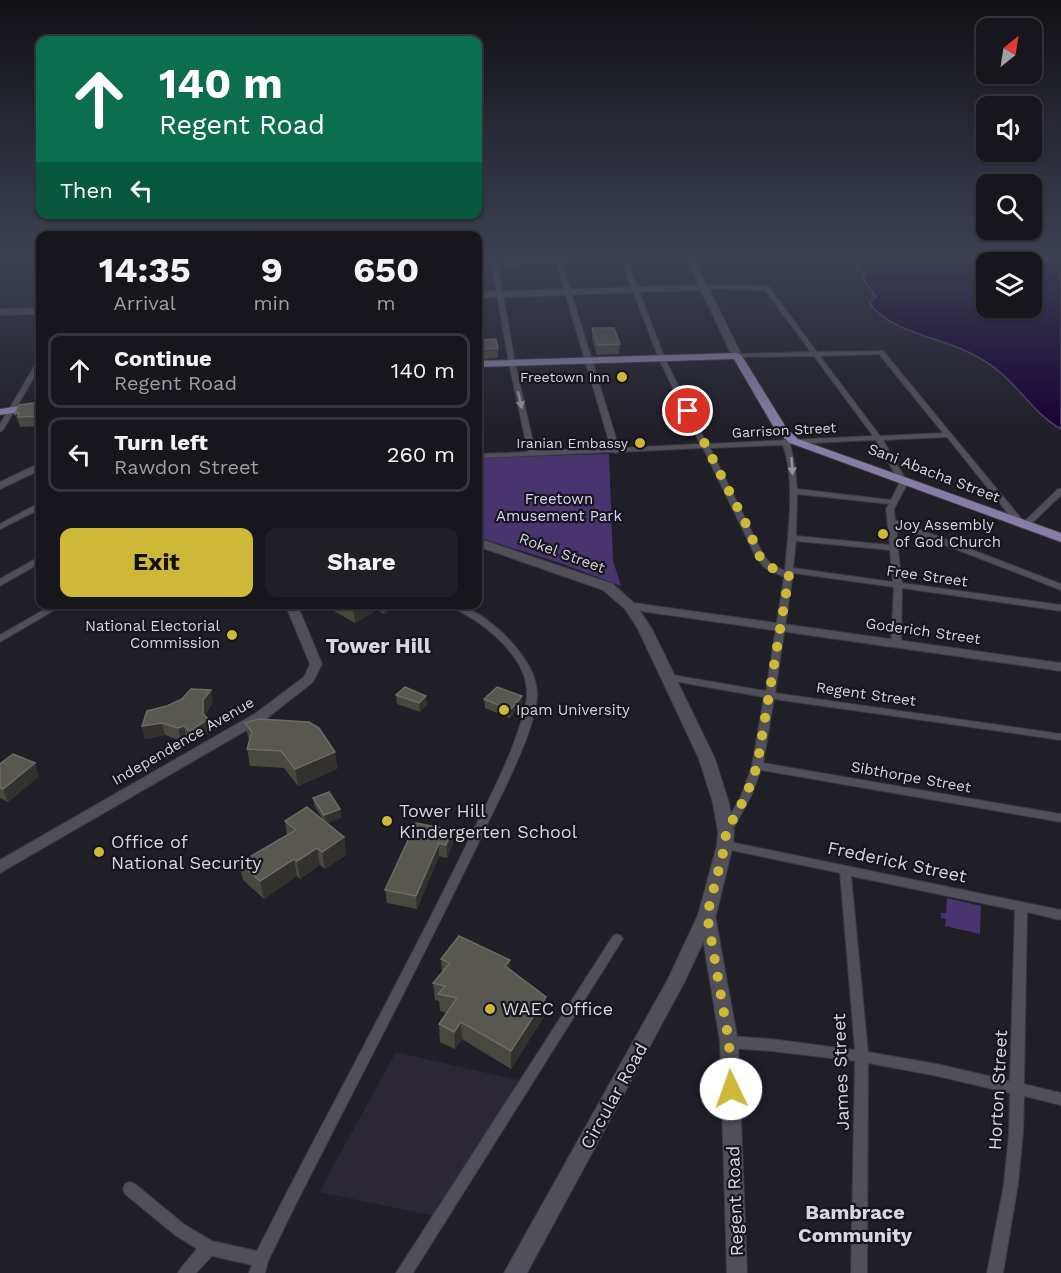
<!DOCTYPE html>
<html lang="en">
<head>
<meta charset="utf-8">
<style>
  body { margin:0; font-family:"Work Sans",sans-serif; background:#211f26; color:#f1f3f6; height:100vh; display:flex; flex-direction:column; font-size:22px; white-space:nowrap }
  * { box-sizing:border-box; margin:0 }
  p { font-size:20px; color:#9f9fa4 }
  .icon { flex:none; width:33px; height:33px; fill:none; stroke:currentColor; stroke-width:2; stroke-linecap:round; stroke-linejoin:round }
  .map { position:relative; flex:1; overflow:hidden }
  .sheet { position:absolute; left:36px; top:231px; width:446px; height:378px; display:flex; flex-direction:column; background:#18161d; border-radius:12px; box-shadow:0 2px 4px #0004,0 0 0 2px #36353b }
  .sheet>* { flex:none }
  .hud { position:absolute; left:36px; top:36px; width:446px; height:183px; border-radius:12px; box-shadow:0 2px 4px #0004,0 0 0 2px #36353b; background:#0b6e4f; color:#fff; overflow:hidden }
  .needle { width:39px; rotate:30deg }
  .buttons { position:absolute; left:976px; top:18px; display:grid; gap:12px }
  .buttons a { display:grid; place-items:center; width:66px; height:66px; border-radius:12px; background:#18161d; box-shadow:0 2px 4px #0004,0 0 0 2px #36353b; font-size:30px }
  .pin { position:absolute; display:grid; place-items:center; width:51px; height:51px; color:#fff; margin:-26px; border:3px solid #fff; border-radius:50%; box-shadow:0 2px 6px #0007 }
  .me { position:absolute; width:66px; margin:-33px; rotate:357deg; stroke-linejoin:round; filter:drop-shadow(0 0 4px #0008) }
  .turn { display:flex; align-items:center; gap:21px; height:126px; padding:0 24px; font-size:27px }
  .turn .icon { width:78px; height:78px; stroke-width:2.5 }
  .turn b { display:block; font-size:42px; line-height:51px }
  .then { display:flex; align-items:center; height:57px; padding:0 24px; background:#0003; gap:12px; font-size:22px }
  .eta { display:flex; justify-content:space-evenly; align-items:center; height:102px; text-align:center }
  .eta b { font-size:36px; font-weight:700; line-height:42px }
  .action { display:flex; gap:12px; margin-top:auto; padding:12px 24px }
  .action a { flex:1; height:69px; border-radius:12px; background:#ceb837; color:#111; font-size:24px; font-weight:700; line-height:69px; text-align:center }
  .action a+a { background:#211f26; color:#f1f3f6 }
  ul { padding:0; list-style:none }
  li { display:flex; align-items:center; gap:18px; height:75px; margin:0 12px 9px; padding:0 12px; border:3px solid #36353b; border-radius:12px }
  li div { flex:1 }
  li b { display:block; font-size:22px }
  li em { font-style:normal }
  .map>svg:first-child { display:block }
</style>
</head>
<body>
<div class="map">
<svg width="1061" height="1273" viewBox="0 0 1061 1273">
  <rect width="100%" height="100%" fill="#201e27"/>
  <path fill="#2b2734" d="M396 1052 526 1082 444 1218 319 1192Z"/>
  <g fill="#48356f">
    <path d="M609 454 613 561 621 586 560 563 477 537V458Z"/>
    <path d="M947 898 981 906 980 934 945 926 946 919 941 918V913H946Z"/>
  </g>
  <path fill="#170035" stroke="#514067" stroke-width="1.5" fill-rule="evenodd" d="M871 255H1061V429C1037 416 1022 391 1001 373 992 365 980 358 970 353 940 337 888 332 869 302L876 297 862 277 865 273 856 269ZM987 262H1032V308H987Z"/>
  <g fill="none" stroke-linecap="round" stroke-linejoin="round">
    <defs>
      <g id="minor">
        <path d="M623 255 626 257 665 359 707 444 873 436 814 356 735 357V355L737 354 811 352 765 290 704 289 701 287 704 285 767 286 769 287 817 352 883 351 1024 522 1058 489H1061V495L1028 527 1018 526 947 437 883 440 905 478 909 480 894 509 895 520 1061 584V590L896 526 898 546 900 548 898 550 902 583 1061 605V611L902 588 901 644 896 647 891 644 894 587 793 573 775 693 1061 734V740L774 699 763 763 1061 814V822L761 770 751 796 731 833 727 834 723 833 722 830 741 796 752 766 764 697 667 680 662 677 667 674 766 691 784 577 765 568 756 557 703 448 619 452 616 453 613 452 477 458V454L528 452 509 363 491 260 494 258 497 260 515 363 535 451 611 448 555 259 558 257 561 259 619 448 700 444 659 359 620 257ZM879 354 943 433 880 436 820 356ZM876 440 897 478 901 480 891 500 797 489 795 466 790 444ZM783 445C796 482 788 532 785 571L771 564 764 556 710 448ZM797 494 889 504 886 509 890 545 796 536ZM796 541 890 550 893 582 793 568Z"/>
        <path d="M40 360V367L3 430 0 432V424L37 362Z"/>
        <path d="M37 504H40V509L0 529V524Z"/>
        <path d="M37 558H40V563L0 586V579Z"/>
        <path d="M54 604H65L0 642V635Z"/>
        <path d="M449 604C453 604 458 604 462 606 492 617 535 659 537 691 539 725 501 795 486 827 425 955 358 1081 294 1208L268 1261 265 1273H249L252 1265 212 1256 196 1273H178L181 1268 197 1249 175 1235 125 1194 123 1189 125 1184 130 1182 135 1184 185 1225 212 1241 257 1251C328 1110 405 973 473 831 490 797 508 763 519 728 523 716 527 704 527 692 526 662 499 637 476 621 467 615 457 611 449 604Z"/>
        <path d="M725 841 1061 910V920L1027 912 1024 1084 1061 1093V1105L1024 1096 1023 1133 1018 1184 1003 1273H987L1004 1184 1009 1133 1010 1093 937 1076 868 1063 867 1273H851L855 1061 771 1051 729 1048 724 1046 722 1042 724 1038 729 1036 771 1039 855 1050 840 873 721 848 719 845 721 842ZM851 876 1015 910 1010 1081 937 1064 868 1052Z"/>
        <path d="M617 934 621 936 623 939 621 942 413 1273H396L613 936Z"/>
      </g>
      <g id="tertiary">
        <path d="M644 255H688L691 257 708 287 701 289 686 259 682 257 477 266V262Z"/>
        <path d="M285 604H297L322 664 313 682 266 719 0 873V860L256 713 304 677 310 664Z"/>
        <path d="M707 909 713 911 715 915 738 1042 747 1273H727L720 1042 699 915 701 911Z"/>
      </g>
      <g id="secondary">
        <path d="M704 285 708 287 742 356 740 358 732 356 701 290 477 298V292Z"/>
        <path d="M40 308V314L0 315V309Z"/>
        <path d="M40 463V470L0 489V482Z"/>
        <path d="M477 538 613 584 634 603 1061 663V671L640 611 652 629 715 759 729 803 734 832 733 845 716 915 684 983 527 1273H504L668 979 698 915 717 845 718 832 713 803 699 759 638 629 625 609 603 590 477 546Z"/>
      </g>
      <g id="primary">
        <path d="M737 353 742 356 787 429 798 439 1061 533V542L790 443 776 431 734 359 477 367V361Z"/>
        <path d="M40 403V409L0 415V409Z"/>
      </g>
    </defs>
    <use href="#minor" stroke="#3b3940" stroke-width="2"/>
    <use href="#tertiary" stroke="#3b3940" stroke-width="2"/>
    <use href="#secondary" stroke="#3b3940" stroke-width="2"/>
    <use href="#primary" stroke="#3b3940" stroke-width="2"/>
    <use href="#minor" fill="#514f59" fill-rule="evenodd"/>
    <use href="#tertiary" fill="#514f59" fill-rule="evenodd"/>
    <use href="#secondary" fill="#514f59" fill-rule="evenodd"/>
    <use href="#primary" fill="#887da6" fill-rule="evenodd"/>
  </g>
  <g fill="#49483f">
    <path d="M592 328 620 344 619 354 597 355 592 338Z"/>
    <path d="M481 340 498 348V358L483 359Z"/>
    <path d="M40 402V426L20 427 19 423H18L15 414Z"/>
    <path d="M325 604H394L395 607 384 614 377 610 355 623 325 606Z"/>
    <path d="M396 695 427 705 420 712 397 704Z"/>
    <path d="M484 699 522 705 510 718 485 708Z"/>
    <path d="M213 702 206 713V717L208 719 211 731 193 743 187 739 181 741 165 735 145 739 142 726Z"/>
    <path d="M245 723 335 752 337 769 298 786 284 768 250 766 247 749 249 741Z"/>
    <path d="M0 764 39 776 8 802 0 798Z"/>
    <path d="M313 798 342 817 327 823 344 837 346 855 325 869 320 865 300 879 297 876 264 899 243 880 239 863 287 835 285 821H324L315 807Z"/>
    <path d="M452 830 453 843 447 858 439 856 417 909 387 903 385 890Z"/>
    <path d="M441 959 510 970 546 997 545 1015 511 1069 462 1039 455 1049 440 1042 439 1024 447 1013 440 1011 439 1001 435 1000 433 983 442 973Z"/>
  </g>
  <g fill="#32312e">
    <path d="M19 413 18 417 19 423H18L15 414Z"/>
    <path d="M358 604H377V610L355 623 353 607Z"/>
    <path d="M383 604H394L395 607 384 614Z"/>
    <path d="M211 690 213 702 206 713V720L208 719 211 731 193 743 190 731 203 714V700Z"/>
    <path d="M426 696 427 705 420 712 419 703Z"/>
    <path d="M522 696V705L510 718V710Z"/>
    <path d="M162 723 165 735 145 739 142 726Z"/>
    <path d="M184 726 187 739 181 741 178 728Z"/>
    <path d="M335 752 337 769 298 786 295 769Z"/>
    <path d="M35 763 39 776 8 802 3 789Z"/>
    <path d="M340 809 342 817 326 824 324 815Z"/>
    <path d="M452 830 453 843 447 858 446 845Z"/>
    <path d="M344 837 346 855 325 869 322 852Z"/>
    <path d="M439 843V856L417 909 416 896Z"/>
    <path d="M317 848 320 865 300 879 297 861Z"/>
    <path d="M294 859 297 876 264 899 260 881Z"/>
    <path d="M510 960V977L505 966Z"/>
    <path d="M546 997 545 1015 511 1069V1051Z"/>
    <path d="M461 1022 462 1039 455 1049 454 1032Z"/>
  </g>
  <g fill="#585750" stroke="#6c6b65" stroke-width="1.5">
    <path d="M592 328H614L620 344 598 345Z"/>
    <path d="M496 339 498 348 483 349 481 340Z"/>
    <path d="M40 402V416L18 417 19 413 15 414 19 405Z"/>
    <path d="M348 604H358L353 607Z"/>
    <path d="M405 687 426 696 419 703 396 695Z"/>
    <path d="M497 687 522 696 510 710 484 699Z"/>
    <path d="M191 689 211 690 203 700V714L208 719 190 731 184 726 178 728 162 723 142 726 147 711 167 706 182 699Z"/>
    <path d="M259 719 309 722 319 728 335 752 295 769 281 751 247 749 252 732 245 723Z"/>
    <path d="M13 754 35 763 3 789 0 787V764Z"/>
    <path d="M329 792 340 809 324 815 313 798Z"/>
    <path d="M307 807 344 837 322 852 317 848 297 861 294 859 260 881 239 863 296 830 285 821Z"/>
    <path d="M416 823 452 830 446 845 439 843 416 896 385 890Z"/>
    <path d="M459 936 510 960 505 966 546 997 511 1051 461 1022 454 1032 439 1024 457 998 438 994 445 986 433 983 450 963 441 959Z"/>
  </g>
  <defs><path id="oneway-solid" d="M-6-.8H1V-3.2L6.5 0L1 3.2V.8H-6Z" transform="scale(1.5)"/></defs>
  <g fill="#94929a">
    <use href="#oneway-solid" transform="translate(520 400) rotate(77)"/>
    <use href="#oneway-solid" transform="translate(792 466) rotate(86)"/>
  </g>
  <linearGradient id="sky" x2="0" y2="1"><stop stop-color="#121015"/><stop offset="0.59" stop-color="#3c4152"/><stop offset="1" stop-color="#3c4152" stop-opacity="0"/></linearGradient>
  <rect width="1061" height="433" fill="url(#sky)"/>
  <g fill="none" stroke-linecap="round" stroke-linejoin="round">
    <path stroke="#ceb837" stroke-width="10" stroke-dasharray="0 18" d="M688 411 746 524 760 557 768 566 789 576 757 766 746 796 726 832 725 845 707 915 729 1042 731 1089"/>
  </g>
  <g fill="#ceb837" stroke="#17151d" stroke-width="2">
    <circle cx="622" cy="377" r="6"/>
    <circle cx="640" cy="443" r="6"/>
    <circle cx="883" cy="534" r="6"/>
    <circle cx="232" cy="635" r="6"/>
    <circle cx="504" cy="710" r="6"/>
    <circle cx="387" cy="821" r="6"/>
    <circle cx="99" cy="852" r="6"/>
    <circle cx="490" cy="1009" r="6"/>
  </g>
  <g text-anchor="middle" stroke-width="4.5" stroke-linejoin="round" paint-order="stroke">
    <g font-size="14" fill="#d7d6db" stroke="#17151d" text-anchor="end">
      <text x="610" y="382">Freetown Inn</text>
      <text x="628" y="448">Iranian Embassy</text>
    </g>
    <g font-size="14" fill="#d7d6db" stroke="#17151d">
      <text transform="translate(784 430) rotate(-3)" y="5">Garrison Street</text>
    </g>
    <g font-size="15" fill="#d7d6db" stroke="#17151d">
      <text transform="translate(934 473) rotate(21)" y="5">Sani Abacha Street</text>
      <text transform="translate(562 553) rotate(20)" y="5">Rokel Street</text>
      <text transform="translate(927 576) rotate(8)" y="5">Free Street</text>
      <text transform="translate(923 631) rotate(8)" y="5">Goderich Street</text>
      <text transform="translate(866 694) rotate(8)" y="5">Regent Street</text>
      <text transform="translate(183 741) rotate(-30)" y="5">Independence Avenue</text>
      <text transform="translate(911 777) rotate(10)" y="5">Sibthorpe Street</text>
    </g>
    <g font-size="15" fill="#dcd2f8" stroke="#17151d">
      <text x="559" y="504">Freetown<tspan x="559" dy="17">Amusement Park</tspan></text>
    </g>
    <g font-size="15" fill="#d7d6db" stroke="#17151d" text-anchor="start">
      <text x="895" y="530">Joy Assembly<tspan x="895" dy="17">of God Church</tspan></text>
      <text x="220" y="631" text-anchor="end">National Electorial<tspan x="220" dy="17">Commission</tspan></text>
      <text x="516" y="715">Ipam University</text>
    </g>
    <g font-size="18" fill="#d7d6db" stroke="#17151d" text-anchor="start">
      <text x="399" y="817">Tower Hill<tspan x="399" dy="21">Kindergerten School</tspan></text>
      <text x="111" y="848">Office of<tspan x="111" dy="21">National Security</tspan></text>
      <text x="502" y="1015">WAEC Office</text>
    </g>
    <g font-size="18" fill="#d7d6db" stroke="#17151d">
      <text transform="translate(897 862) rotate(12)" y="6">Frederick Street</text>
      <text transform="translate(841 1072) rotate(-92)" y="6">James Street</text>
      <text transform="translate(998 1090) rotate(-87)" y="6">Horton Street</text>
      <text transform="translate(614 1096) rotate(-61)" y="6">Circular Road</text>
      <text transform="translate(735 1201) rotate(-92)" y="6">Regent Road</text>
    </g>
    <g font-size="20" font-weight="bold" fill="#d7d6db" stroke="#17151d">
      <text x="855" y="1219">Bambrace<tspan x="855" dy="23">Community</tspan></text>
    </g>
    <g font-size="21" font-weight="bold" fill="#d7d6db" stroke="#17151d">
      <text x="378" y="653">Tower Hill</text>
    </g>
  </g>
</svg>
<div class="buttons">
<a><svg class="needle" viewBox="-14 -14 28 28"><path d="M0-13l5 13h-10z" fill="#e53935"/><path d="M0 13l5-13h-10z" fill="#9f9fa4"/></svg></a>
<a><svg class="icon" aria-label="sound" viewBox="0 0 24 24"><path d="M4 9h4l5-4v14l-5-4H4zM17 9q2 3 0 6"/></svg></a>
<a><svg class="icon" aria-label="search" viewBox="0 0 24 24"><circle cx="10" cy="10" r="6"/><path d="M15 15l6 6"/></svg></a>
<a><svg class="icon" aria-label="layers" viewBox="0 0 24 24"><path d="M12 4l9 5-9 5-9-5zM3 14l9 5 9-5"/></svg></a>
</div>
<div class="pin" style="left:688px;top:411px;background:#d93025"><svg class="icon" aria-label="arrive" viewBox="0 0 24 24"><path d="M6 21V4h12l-3 4 3 4H6"/></svg></div>
<svg class="me" style="left:731px;top:1089px" viewBox="-20 -20 40 40"><circle r="19" fill="#fff"/><path d="M0-13L10 11 0 6-10 11z" fill="#ceb837"/></svg>
<div class="hud">
<div class="turn"><svg class="icon" aria-label="ahead" viewBox="0 0 24 24"><path d="M12 20V5M6 11l6-6 6 6"/></svg><div><b>140 m</b>Regent Road</div></div>
<div class="then">Then<svg class="icon" aria-label="left" viewBox="0 0 24 24"><path d="M17 20v-9H6M10 6l-5 5 5 5"/></svg></div>
</div>
<section class="sheet">
<div class="eta">
<div><b>14:35</b><p>Arrival</p></div>
<div><b>9</b><p>min</p></div>
<div><b>650</b><p>m</p></div>
</div>
<ul>
<li><svg class="icon" aria-label="ahead" viewBox="0 0 24 24"><path d="M12 20V5M6 11l6-6 6 6"/></svg><div><b>Continue</b><p>Regent Road</p></div><em>140 m</em></li>
<li><svg class="icon" aria-label="left" viewBox="0 0 24 24"><path d="M17 20v-9H6M10 6l-5 5 5 5"/></svg><div><b>Turn left</b><p>Rawdon Street</p></div><em>260 m</em></li>
</ul>
<div class="action"><a>Exit</a><a>Share</a></div>
</section>
</div>
</body>
</html>
